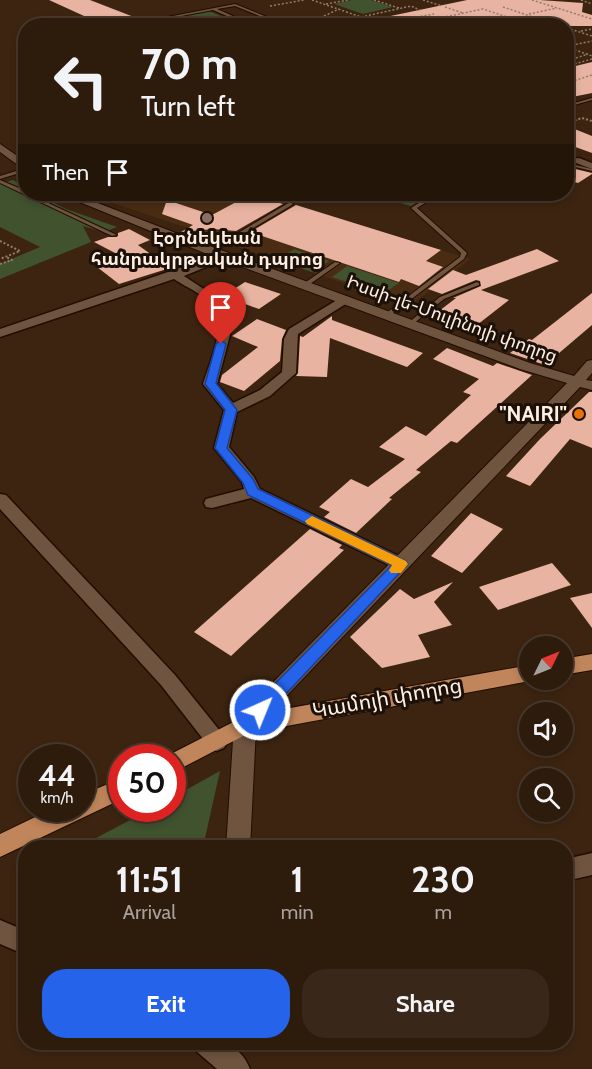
<!DOCTYPE html>
<html lang="en">
<head>
<meta charset="utf-8">
<style>
  body { margin:0; font-family:Cabin,"Noto Sans Armenian",sans-serif; background:#39281a; color:#f1f3f6; height:100vh; display:flex; flex-direction:column; font-size:22px; white-space:nowrap }
  * { box-sizing:border-box; margin:0 }
  p { font-size:20px; color:#a7a19d }
  .icon { flex:none; width:33px; height:33px; fill:none; stroke:currentColor; stroke-width:2; stroke-linecap:round; stroke-linejoin:round }
  .map { position:relative; flex:1; overflow:hidden }
  .sheet { position:absolute; left:18px; top:840px; width:555px; height:210px; display:flex; flex-direction:column; background:#2d1b0c; border-radius:24px; box-shadow:0 3px 9px #0003,0 0 0 2px #48392d }
  .sheet>* { flex:none }
  .guide { position:absolute; left:18px; top:18px; width:556px; height:183px; border-radius:24px; box-shadow:0 3px 9px #0003,0 0 0 2px #48392d; background:#2d1b0c; color:#f1f3f6; overflow:hidden }
  .needle { width:39px; rotate:47deg }
  .tools { position:absolute; left:519px; top:636px; display:grid; gap:12px }
  .tools a { display:grid; place-items:center; width:54px; height:54px; border-radius:50%; background:#2d1b0c; box-shadow:0 3px 9px #0003,0 0 0 2px #48392d; font-size:30px }
  .speed { position:absolute; left:18px; top:744px; display:flex; gap:12px; font-size:30px; font-weight:700; text-align:center }
  .speed>* { display:grid; place-content:center; width:78px; height:78px; border-radius:50%; background:#2d1b0c; box-shadow:0 3px 9px #0003,0 0 0 2px #48392d; line-height:1 }
  .speed small { font-size:15px; font-weight:400 }
  .speed .limit { border:9px solid #d22; background:#fff; color:#111 }
  .pin { position:absolute; display:grid; place-items:center; width:51px; height:51px; color:#fff; margin:-62px -26px; border-radius:50% 50% 50% 0; rotate:-45deg; box-shadow:0 0 6px #0007 }
  .pin .icon { rotate:45deg }
  .me { position:absolute; width:66px; margin:-33px; rotate:44deg; stroke-linejoin:round; filter:drop-shadow(0 0 4px #0008) }
  .turn { display:flex; align-items:center; gap:21px; height:126px; padding:0 24px; font-size:27px }
  .turn .icon { width:78px; height:78px; stroke-width:2.5 }
  .turn b { display:block; font-size:42px; line-height:51px }
  .then { display:flex; align-items:center; height:57px; padding:0 24px; background:#0003; gap:12px; font-size:22px }
  .eta { display:flex; justify-content:space-evenly; align-items:center; height:102px; text-align:center }
  .eta b { font-size:36px; font-weight:800; line-height:42px }
  .button { display:flex; gap:12px; margin-top:auto; padding:12px 24px }
  .button a { flex:1; height:69px; border-radius:24px; background:#2563eb; color:#fff; font-size:24px; font-weight:800; line-height:69px; text-align:center }
  .button a+a { background:#39281a; color:#f1f3f6 }
  .map>svg:first-child { display:block }
</style>
</head>
<body>
<div class="map">
<svg width="592" height="1069" viewBox="0 0 592 1069">
  <rect width="100%" height="100%" fill="#3c2410"/>
  <g fill="#4a2c13">
    <path d="M85 194H282L289 197 221 239Z"/>
    <path d="M296 205 470 259 410 306 229 244Z"/>
  </g>
  <g fill="#41522f">
    <path d="M352 0H371L393 7 363 14 334 4Z"/>
    <path d="M209 11 226 18C202 23 172 32 150 22Z"/>
    <path d="M13 180 25 187 26 194H37L66 209 117 227 104 232 83 226 91 242 0 279V264L40 247 0 227V184Z"/>
    <path d="M370 194H430L411 206Z"/>
    <path d="M294 249 329 261 312 272 277 260Z"/>
    <path d="M347 266 399 283 383 294 332 277Z"/>
    <path d="M220 771 203 847H79L151 809 172 808 173 797Z"/>
  </g>
  <g fill="#e8b3a0">
    <path d="M49 0H90L139 19 106 26Z"/>
    <path d="M467 0H540L583 3 582 12 592 15V26H381V18Z"/>
    <path d="M592 62V93L567 98V68Z"/>
    <path d="M567 126 592 136V153L567 144Z"/>
    <path d="M571 168 592 173V174L578 183 567 180V171Z"/>
    <path d="M251 194 283 204 236 231 213 229 181 232 193 225 162 214 167 200 212 215Z"/>
    <path d="M296 205 441 250 426 261 443 267 419 286 401 279 399 282 250 232Z"/>
    <path d="M129 229 150 240 138 245 170 268 119 284 97 267 106 264 100 260 117 254 94 242 108 237H117L118 233Z"/>
    <path d="M537 249 559 261 481 290 509 300 468 332 430 318 456 298H453L481 286 480 281 476 280 442 294 428 289 453 270 466 275Z"/>
    <path d="M245 282 281 294 259 309 223 296Z"/>
    <path d="M592 293V325L545 365 510 353 529 339 532 340Z"/>
    <path d="M332 316V320L423 353 407 367 330 338 327 377 296 376 298 373 300 336 303 337Z"/>
    <path d="M257 319 286 330 282 339 280 361 244 391 220 382 222 375 258 347 232 336Z"/>
    <path d="M447 348 493 366 497 363 532 375 457 443 451 441 416 470 421 472 389 498 392 499 356 533 324 517 330 512 319 507 351 479 368 487 405 459 379 447 406 426 426 436 471 395 463 392 479 379 433 359Z"/>
    <path d="M589 392H592V448L570 439 530 486 506 476 540 439Z"/>
    <path d="M471 513 503 529 462 573 431 556Z"/>
    <path d="M310 529 342 545 339 548 344 550 231 656 194 632Z"/>
    <path d="M552 563 571 585 498 610 479 587Z"/>
    <path d="M453 582 434 602 452 625 418 635 430 657 382 668 350 637 400 589 414 599Z"/>
    <path d="M592 593V628L570 598Z"/>
  </g>
  <g fill="none" stroke-linecap="round" stroke-linejoin="round">
    <defs>
      <g id="lane">
        <path d="M235 4 289 26H284L235 6 217 9 255 26H250L213 10 139 24 137 23Z"/>
        <path d="M592 98V100L567 107V105Z"/>
        <path d="M567 154 581 160V161L577 162 567 157Z"/>
        <path d="M567 163 592 169V171L567 165Z"/>
        <path d="M26 168V171L0 179V176Z"/>
        <path d="M0 180 26 191V194H29L117 235 112 236 0 183Z"/>
        <path d="M433 194H439L417 208 467 253 464 259 389 316H385V314L460 257 461 253 411 208Z"/>
        <path d="M290 202 293 204 292 205 213 252 208 251Z"/>
        <path d="M335 262 340 263 307 286H303V284Z"/>
        <path d="M477 282 479 283V285L444 299 413 324 411 325 408 323 440 297Z"/>
      </g>
      <g id="street">
        <path d="M579 158 592 163V169L576 163 574 161Z"/>
        <path d="M224 253 230 256 228 258 184 276 219 299 230 311V335L217 384 233 403 260 390 282 372 284 339 289 329 342 297 346 296 352 300 298 334 296 373 270 396 237 412 229 447 254 477 260 489 407 560 410 564 407 568H395L251 498 212 508 206 507 204 503 206 499 244 489 242 482 214 448 224 410 203 384C208 368 226 324 217 310 208 296 187 288 174 279L0 337V329Z"/>
        <path d="M0 494 6 495 175 675 224 736 227 742 224 748 217 751 210 748 161 685 0 509Z"/>
        <path d="M592 853V875L566 881V859Z"/>
        <path d="M0 920 26 931V955L0 944Z"/>
        <path d="M192 1042C218 1042 239 1041 250 1069H217L196 1051Z"/>
      </g>
      <g id="secondary">
        <path d="M0 144 26 162V171L0 152Z"/>
        <path d="M60 194H74L215 248 530 363 574 376 587 361 592 360V373L586 380 592 381V390L580 387 256 728 250 848H226L234 725 237 719 567 383 520 369 207 254Z"/>
      </g>
      <g id="primary">
        <path d="M592 654V670L562 675V659Z"/>
        <path d="M530 665V680H535L530 681 249 733 172 773V758H163L245 716Z"/>
        <path d="M122 778V799L0 857V834L54 808H82V795Z"/>
      </g>
    </defs>
    <use href="#lane" stroke="#220d00" stroke-width="2"/>
    <use href="#street" stroke="#220d00" stroke-width="3"/>
    <use href="#secondary" stroke="#220d00" stroke-width="2"/>
    <use href="#primary" stroke="#220d00" stroke-width="2"/>
    <g stroke="#927d6c" stroke-width="1.5" stroke-dasharray="2 2" stroke-linecap="butt">
      <path d="M312 0 361 17 411 6 420 10"/>
      <path d="M374 0 399 8"/>
      <path d="M423 0 442 6"/>
      <path d="M532 0 592 19"/>
      <path d="M581 0 592 4"/>
      <path d="M326 4 348 0"/>
      <path d="M270 6 304 0"/>
      <path d="M445 7 463 13"/>
      <path d="M503 7 560 26"/>
      <path d="M529 14 557 8"/>
      <path d="M324 16 339 9"/>
      <path d="M295 21 311 19"/>
      <path d="M558 23 567 26"/>
      <path d="M426 26 406 19 434 14"/>
      <path d="M466 26 445 17 483 9 534 26"/>
      <path d="M567 28 592 36"/>
      <path d="M581 31 592 29"/>
      <path d="M568 46 592 41"/>
      <path d="M567 47 592 56"/>
      <path d="M576 58 588 54"/>
      <path d="M567 66 592 59"/>
      <path d="M567 83 592 75"/>
    </g>
    <g stroke="#927d6c" stroke-width="2" stroke-dasharray="2 2" stroke-linecap="butt">
      <path d="M567 123 582 118 592 121"/>
      <path d="M0 241 20 251 0 259"/>
      <path d="M0 264 12 260 6 257"/>
    </g>
    <use href="#lane" fill="#6f543f" fill-rule="evenodd"/>
    <use href="#street" fill="#6f543f" fill-rule="evenodd"/>
    <use href="#secondary" fill="#6f543f" fill-rule="evenodd"/>
    <use href="#primary" fill="#c0855a" fill-rule="evenodd"/>
  </g>
  <path fill="#2563eb" stroke="#184099" stroke-width="1.5" d="M221 340 226 344 216 383 237 410 227 448 253 479 258 489 406 561 408 564 266 715 260 717 254 715 252 710 254 705 392 565 248 495 243 483 215 448 225 410 205 384 216 344Z"/>
  <path fill="#f59e0b" d="M312 516 406 561 408 564 401 573H391L389 570 392 565 307 524 305 521Z"/>
  <circle fill="#8d6e63" stroke="#1b1108" stroke-width="2" cx="207" cy="218" r="6"/>
  <circle fill="#e8710a" stroke="#1b1108" stroke-width="2" cx="579" cy="414" r="6"/>
  <g text-anchor="middle" stroke-width="6" stroke-linejoin="round" paint-order="stroke">
    <g font-size="18" font-weight="bold" fill="#ffeee2" stroke="#1b1108">
      <text x="207" y="244">Էօրնեկեան<tspan x="207" dy="21">հանրակրթական դպրոց</tspan></text>
    </g>
    <g font-size="18" fill="#ffeee2" stroke="#1b1108">
      <text transform="translate(452 319) rotate(20)" y="6">Իսսի-լե-Մուլինոյի փողոց</text>
    </g>
    <g font-size="21" font-weight="bold" fill="#ffeee2" stroke="#1b1108" text-anchor="end">
      <text x="567" y="421">"NAIRI"</text>
    </g>
    <g font-size="21" fill="#ffeee2" stroke="#1b1108">
      <text transform="translate(387 698) rotate(-10)" y="7">Կամոյի փողոց</text>
    </g>
  </g>
</svg>
<div class="tools">
<a><svg class="needle" viewBox="-14 -14 28 28"><path d="M0-13l5 13h-10z" fill="#e53935"/><path d="M0 13l5-13h-10z" fill="#a7a19d"/></svg></a>
<a><svg class="icon" aria-label="sound" viewBox="0 0 24 24"><path d="M4 9h4l5-4v14l-5-4H4zM17 9q2 3 0 6"/></svg></a>
<a><svg class="icon" aria-label="search" viewBox="0 0 24 24"><circle cx="10" cy="10" r="6"/><path d="M15 15l6 6"/></svg></a>
</div>
<div class="speed"><div>44<small>km/h</small></div><div class="limit">50</div></div>
<div class="pin" style="left:221px;top:344px;background:#d93025"><svg class="icon" aria-label="arrive" viewBox="0 0 24 24"><path d="M6 21V4h12l-3 4 3 4H6"/></svg></div>
<svg class="me" style="left:260px;top:710px" viewBox="-20 -20 40 40"><circle r="17" fill="#2563eb" stroke="#fff" stroke-width="3"/><path d="M0-11L8 9 0 5-8 9z" fill="#fff"/></svg>
<div class="guide">
<div class="turn"><svg class="icon" aria-label="left" viewBox="0 0 24 24"><path d="M17 20v-9H6M10 6l-5 5 5 5"/></svg><div><b>70 m</b>Turn left</div></div>
<div class="then">Then<svg class="icon" aria-label="arrive" viewBox="0 0 24 24"><path d="M6 21V4h12l-3 4 3 4H6"/></svg></div>
</div>
<section class="sheet">
<div class="eta">
<div><b>11:51</b><p>Arrival</p></div>
<div><b>1</b><p>min</p></div>
<div><b>230</b><p>m</p></div>
</div>
<div class="button"><a>Exit</a><a>Share</a></div>
</section>
</div>
</body>
</html>
